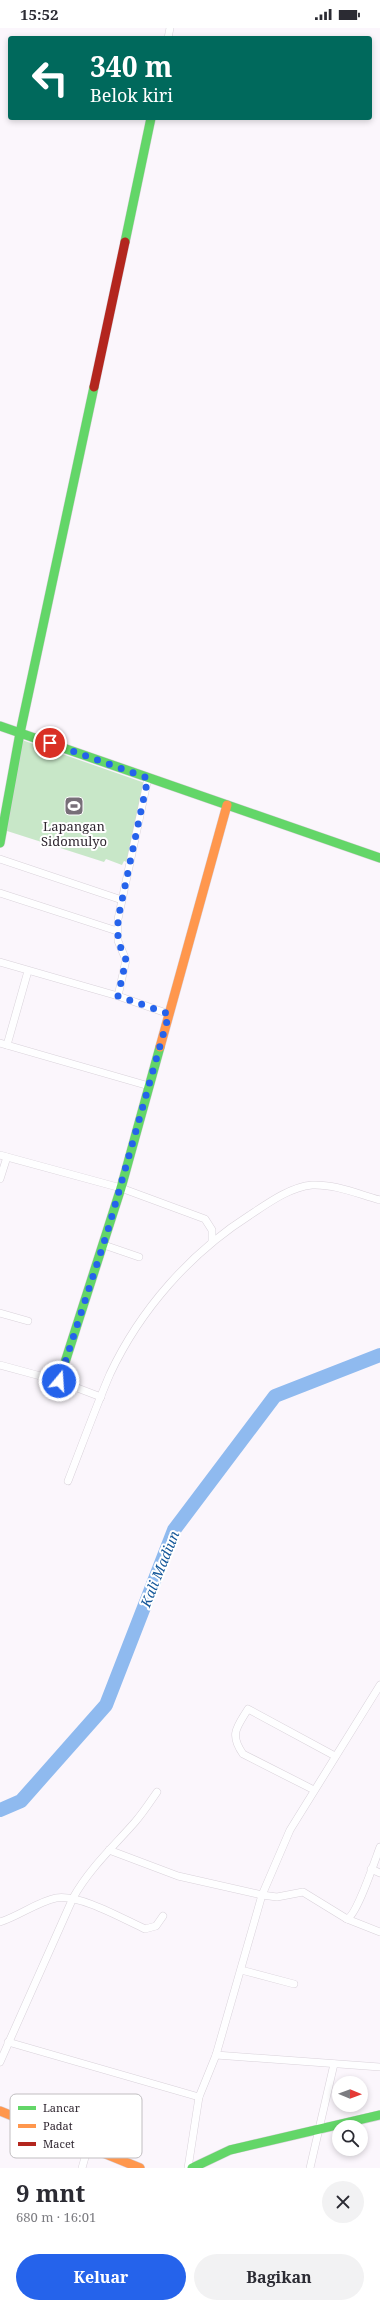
<!DOCTYPE html>
<html lang="id">
<head>
<meta charset="utf-8">
<style>
  body { margin:0; font-family:"Noto Serif",serif; background:#f2f2f3; color:#2b2b33; height:100vh; display:flex; flex-direction:column; font-size:15px; white-space:nowrap }
  * { box-sizing:border-box; margin:0 }
  p { font-size:13px; color:#7c7c81 }
  .icon { flex:none; width:22px; height:22px; fill:none; stroke:currentColor; stroke-width:2; stroke-linecap:round; stroke-linejoin:round }
  .map { position:relative; height:2140px; overflow:hidden }
  .details { display:flex; flex-direction:column; background:#fff; flex:1 }
  .details>* { flex:none }
  .guide { position:absolute; left:8px; top:8px; width:364px; height:84px; border-radius:4px; box-shadow:0 2px 6px #0003; background:#00695c; color:#fff; overflow:hidden }
  .needle { width:26px; rotate:91deg }
  .tools { position:absolute; left:332px; top:2048px; display:grid; gap:8px }
  .tools a { display:grid; place-items:center; width:36px; height:36px; border-radius:50%; background:#fff; box-shadow:0 2px 6px #0003; font-size:20px }
  .pin { position:absolute; display:grid; place-items:center; width:34px; height:34px; color:#fff; margin:-17px; border:2px solid #fff; border-radius:50%; box-shadow:0 1px 4px #0007 }
  .me { position:absolute; width:44px; margin:-22px; rotate:18deg; stroke-linejoin:round; filter:drop-shadow(0 0 3px #0008) }
  .turn { display:flex; align-items:center; gap:14px; height:84px; padding:0 16px; font-size:18px }
  .turn .icon { width:52px; height:52px; stroke-width:2.5 }
  .turn b { display:block; font-size:28px; line-height:34px }
  .round { display:grid; place-items:center; flex:none; width:42px; height:42px; border-radius:21px; background:#f2f2f3 }
  .head { display:flex; align-items:center; justify-content:space-between; height:68px; padding:0 16px }
  h1 { font-size:24px; font-weight:700; line-height:30px }
  .action { display:flex; gap:8px; margin-top:auto; padding:8px 16px }
  .action a { flex:1; height:46px; border-radius:24px; background:#2563eb; color:#fff; font-size:16px; font-weight:700; line-height:46px; text-align:center }
  .action a+a { background:#f2f2f3; color:#2b2b33 }
  .status { display:flex; justify-content:space-between; align-items:center; height:28px; padding:0 20px; background:#fff; direction:ltr }
  .status svg { height:11px; fill:currentColor }
  .map>svg:first-child { display:block }
</style>
</head>
<body>
<div class="status"><b>15:52</b><svg viewBox="0 0 49 12"><path d="M0 12V9h3v3zM5 12V6h3v6zM10 12V3h3v9zM15 12V0h3v12zM26 1h20v11H26zM47 4h2v5h-2z"/></svg></div>
<div class="map">
<svg width="380" height="2140" viewBox="0 0 380 2140">
  <rect width="100%" height="100%" fill="#fbf6fc"/>
  <path fill="#c8e7c8" d="M22 712 145 755 129 835 124 833 122 837 106 831 104 834 4 802Z"/>
  <g fill="none" stroke-linecap="round" stroke-linejoin="round">
    <path stroke="#8fbaef" stroke-width="14" d="M0 1782 21 1773 106 1677 174 1502 275 1368 380 1327"/>
    <defs>
      <g id="street">
        <path d="M168 10 170 0"/>
        <path d="M0 831 122 872"/>
        <path d="M0 865 117 903"/>
        <path d="M0 934 118 968 169 986"/>
        <path d="M118 968 126 932 118 913V891L148 750"/>
        <path d="M0 1015 149 1058"/>
        <path d="M7 1017 28 943"/>
        <path d="M0 1127 121 1160 205 1191 212 1202V1214"/>
        <path d="M0 1151 7 1129"/>
        <path d="M104 1217 139 1229"/>
        <path d="M0 1285 28 1293"/>
        <path d="M0 1337 59 1353 101 1369"/>
        <path d="M68 1453C82 1417 95 1381 110 1346 140 1282 190 1225 250 1187 268 1175 290 1159 312 1157 335 1156 358 1166 380 1172"/>
        <path d="M314 1762 243 1726C229 1706 237 1699 248 1681L335 1728"/>
        <path d="M109 1822 178 1848 262 1867 277 1869 303 1864 347 1891C357 1887 375 1832 380 1819"/>
        <path d="M371 1841 380 1845"/>
        <path d="M347 1891 380 1904"/>
        <path d="M0 1894C19 1888 37 1874 56 1870 80 1866 123 1891 145 1901L156 1898 163 1888"/>
        <path d="M241 1942 294 1956"/>
        <path d="M8 2014 199 2069"/>
        <path d="M216 2027 380 2039"/>
        <path d="M0 2034 73 1870C89 1841 113 1819 135 1794 143 1785 150 1774 157 1764"/>
        <path d="M82 2140 88 2119"/>
        <path d="M188 2140 199 2069 216 2027 262 1867 290 1802 380 1657"/>
        <path d="M310 2140 334 2036"/>
      </g>
      <g id="fast">
        <path d="M125 214 151 90"/>
        <path d="M0 698 380 830"/>
        <path d="M0 815 20 705 94 359"/>
        <path d="M59 1353 121 1160 160 1019"/>
        <path d="M192 2140 230 2122 380 2087"/>
      </g>
      <g id="slow">
        <path d="M160 1019 227 777"/>
        <path d="M0 2083 140 2140"/>
      </g>
      <path id="jam" d="M94 359 125 214"/>
    </defs>
    <use href="#street" stroke="#d9d2da" stroke-width="8"/>
    <use href="#fast" stroke="#d9d2da" stroke-width="10"/>
    <use href="#slow" stroke="#d9d2da" stroke-width="10"/>
    <use href="#jam" stroke="#d9d2da" stroke-width="10"/>
    <use href="#street" stroke="#fefeff" stroke-width="7"/>
    <use href="#fast" stroke="#63d668" stroke-width="9"/>
    <use href="#slow" stroke="#ff974d" stroke-width="9"/>
    <use href="#jam" stroke="#b3261e" stroke-width="9"/>
  </g>
  <g fill="none" stroke-linecap="round" stroke-linejoin="round">
    <path stroke="#2563eb" stroke-width="7" stroke-dasharray="0 12.6" d="M50 715 148 750 118 891V913L126 932 118 968 169 986 108 1202 59 1353"/>
  </g>
  <defs>
    <symbol id="stadium-square" viewBox="-11 -11 22 22"><rect x="-9" y="-9" width="18" height="18" rx="4" fill="#776f78" stroke="#fff"/><path d="M0-5a6.5 5 0 1 0 0 10a6.5 5 0 1 0 0-10ZM-3.5-1.8h7v3.6h-7Z" fill="#fff"/></symbol>
  </defs>
  <g fill-rule="evenodd">
    <use href="#stadium-square" x="63" y="767" width="22" height="22"/>
  </g>
  <g text-anchor="middle" stroke-width="4" stroke-linejoin="round" paint-order="stroke">
    <g font-size="13" fill="#302731" stroke="#fff">
      <text x="74" y="803">Lapangan<tspan x="74" dy="15">Sidomulyo</tspan></text>
    </g>
    <g font-size="14" font-style="italic" fill="#145799" stroke="#fff">
      <text transform="translate(160 1541) rotate(-68)" y="5">Kali Madiun</text>
    </g>
  </g>
  <rect x="10" y="2066" width="132" height="64" rx="6" fill="#fff" stroke="#c1bec1" stroke-width="1"/>
  <rect x="18" y="2078" width="18" height="4" fill="#63d668"/>
  <rect x="18" y="2096" width="18" height="4" fill="#ff974d"/>
  <rect x="18" y="2114" width="18" height="4" fill="#b3261e"/>
  <g font-size="11" fill="#302731">
    <text x="43" y="2084">Lancar</text>
    <text x="43" y="2102">Padat</text>
    <text x="43" y="2120">Macet</text>
  </g>
</svg>
<div class="tools">
<a><svg class="needle" viewBox="-14 -14 28 28"><path d="M0-13l5 13h-10z" fill="#e53935"/><path d="M0 13l5-13h-10z" fill="#7c7c81"/></svg></a>
<a><svg class="icon" aria-label="search" viewBox="0 0 24 24"><circle cx="10" cy="10" r="6"/><path d="M15 15l6 6"/></svg></a>
</div>
<div class="pin" style="left:50px;top:715px;background:#d93025"><svg class="icon" aria-label="arrive" viewBox="0 0 24 24"><path d="M6 21V4h12l-3 4 3 4H6"/></svg></div>
<svg class="me" style="left:59px;top:1353px" viewBox="-20 -20 40 40"><circle r="17" fill="#2563eb" stroke="#fff" stroke-width="3"/><path d="M0-11L8 9 0 5-8 9z" fill="#fff"/></svg>
<div class="guide">
<div class="turn"><svg class="icon" aria-label="left" viewBox="0 0 24 24"><path d="M17 20v-9H6M10 6l-5 5 5 5"/></svg><div><b>340 m</b>Belok kiri</div></div>
</div>
</div>
<section class="details">
<div class="head"><div><h1>9 mnt</h1><p>680 m · 16:01</p></div><a class="round"><svg class="icon" aria-label="close" viewBox="0 0 24 24"><path d="M6 6l12 12M18 6L6 18"/></svg></a></div>
<div class="action"><a>Keluar</a><a>Bagikan</a></div>
</section>
</body>
</html>
